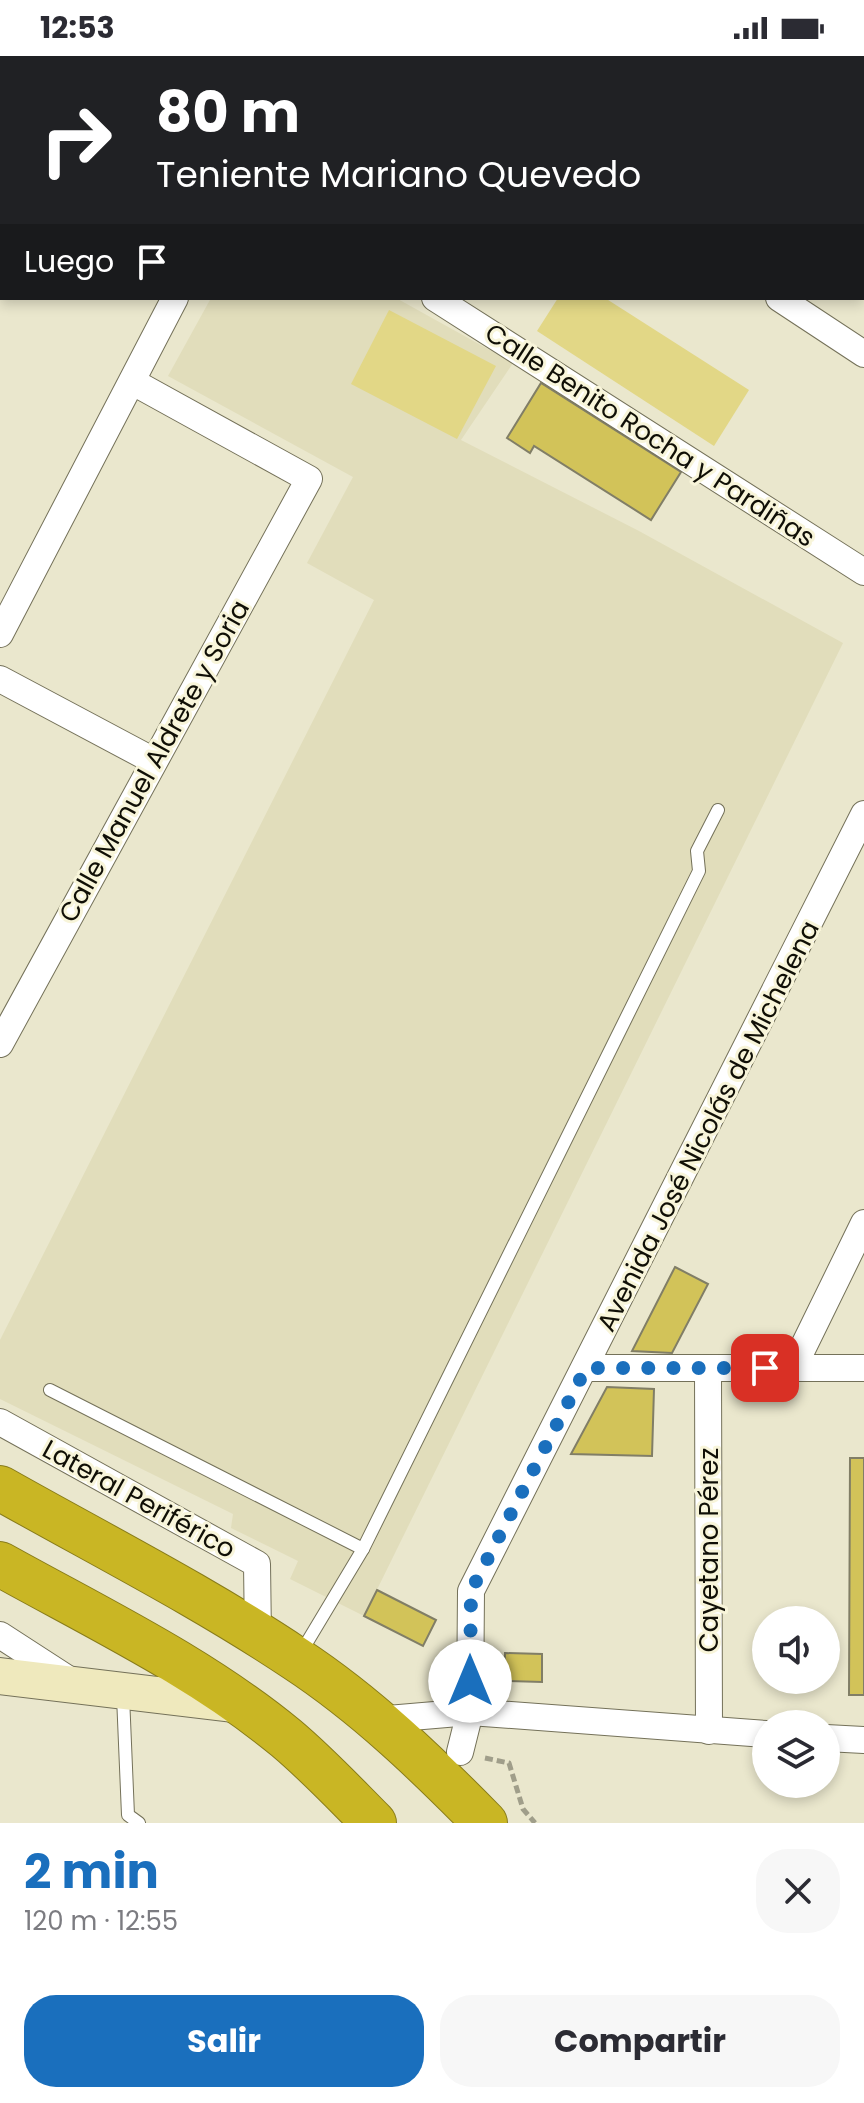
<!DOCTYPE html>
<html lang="es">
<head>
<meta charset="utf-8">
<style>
  body { margin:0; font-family:Poppins,sans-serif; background:#f7f7f7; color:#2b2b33; height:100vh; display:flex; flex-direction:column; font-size:30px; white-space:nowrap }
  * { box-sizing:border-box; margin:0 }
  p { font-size:26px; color:#7c7c81 }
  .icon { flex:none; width:44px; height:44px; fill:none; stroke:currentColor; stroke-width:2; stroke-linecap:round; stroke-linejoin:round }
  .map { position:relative; height:1767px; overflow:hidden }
  .drawer { display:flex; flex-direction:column; background:#fff; flex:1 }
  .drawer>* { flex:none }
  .banner { position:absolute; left:0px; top:0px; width:864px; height:244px; box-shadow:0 4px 12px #0003; background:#202124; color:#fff; overflow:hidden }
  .buttons { position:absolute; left:752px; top:1550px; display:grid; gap:16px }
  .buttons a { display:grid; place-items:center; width:88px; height:88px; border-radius:50%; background:#fff; box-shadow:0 4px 12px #0003; font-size:40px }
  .pin { position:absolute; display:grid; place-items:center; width:68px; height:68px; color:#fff; margin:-34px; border-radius:16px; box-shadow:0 4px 12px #0006 }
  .me { position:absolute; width:88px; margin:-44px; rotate:0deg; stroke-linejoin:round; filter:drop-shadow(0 0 6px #0008) }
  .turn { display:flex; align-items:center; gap:28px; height:168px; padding:0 24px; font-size:36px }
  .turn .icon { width:104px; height:104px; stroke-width:2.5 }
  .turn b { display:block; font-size:56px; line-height:68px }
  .then { display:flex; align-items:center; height:76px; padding:0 24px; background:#0003; gap:16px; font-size:30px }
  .round { display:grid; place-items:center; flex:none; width:84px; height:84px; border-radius:32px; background:#f7f7f7 }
  .headline { display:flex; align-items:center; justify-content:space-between; height:136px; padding:0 24px }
  h1 { font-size:48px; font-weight:700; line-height:60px; color:#1a6fbd }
  .action { display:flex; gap:16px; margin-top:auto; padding:16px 24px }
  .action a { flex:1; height:92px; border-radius:32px; background:#1a6fbd; color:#fff; font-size:32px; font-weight:700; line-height:92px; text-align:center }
  .action a+a { background:#f7f7f7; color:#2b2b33 }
  .status { display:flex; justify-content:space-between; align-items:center; height:56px; padding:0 40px; background:#fff; direction:ltr }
  .status svg { height:22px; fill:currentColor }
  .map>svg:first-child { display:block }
</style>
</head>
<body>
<div class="status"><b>12:53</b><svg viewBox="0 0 49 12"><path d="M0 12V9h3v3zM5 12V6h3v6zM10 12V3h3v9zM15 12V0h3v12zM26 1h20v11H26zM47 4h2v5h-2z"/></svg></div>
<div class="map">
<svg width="864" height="1767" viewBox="0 0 864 1767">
  <rect width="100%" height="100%" fill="#eae7cd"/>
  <path fill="#e1ddbb" d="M211 242H396L513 307 461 384 639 475 843 587 364 1560 290 1523 298 1505 231 1472 233 1458 0 1343V1284L374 544 307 507 353 421 168 320Z"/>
  <g fill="#e2d786">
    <path d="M558 242H605L749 334 714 390 537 275Z"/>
    <path d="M389 254 496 310 457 383 351 328Z"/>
  </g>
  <g fill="#d2c359" stroke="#817e66" stroke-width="2">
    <path d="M541 327 681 416 651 464 534 390 530 397 507 382Z"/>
    <path d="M675 1211 708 1228 672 1297 632 1295Z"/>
    <path d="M607 1331 654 1333 652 1400 571 1398Z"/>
    <path d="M850 1402H864V1639H849Z"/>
    <path d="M377 1534 436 1564 423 1590 364 1560Z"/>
    <path d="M505 1597 542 1598V1626L504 1625Z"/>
  </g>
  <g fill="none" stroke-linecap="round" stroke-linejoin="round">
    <defs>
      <g id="lane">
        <path d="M50 1334 363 1493"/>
        <path d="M300 1598 363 1493 699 815 697 795 718 754"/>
        <path d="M123 1640 128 1759 139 1767"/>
      </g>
      <g id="street">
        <path d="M140 2 141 0"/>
        <path d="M321 2 323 0"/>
        <path d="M546 2 548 0"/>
        <path d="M652 2 654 0"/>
        <path d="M0 3 2 4"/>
        <path d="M862 87 864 89"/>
        <path d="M435 242 864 516"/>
        <path d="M779 242 864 298"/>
        <path d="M0 578 175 242"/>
        <path d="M0 623 154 705"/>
        <path d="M0 988 309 423 133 326"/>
        <path d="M586 1312H864"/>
        <path d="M708 1312 709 1675"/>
        <path d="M793 1312 864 1167"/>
        <path d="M0 1366 257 1508 258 1581"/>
        <path d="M0 1579 71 1625"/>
        <path d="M376 1664 470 1656 766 1678"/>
        <path d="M826 1682 864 1684"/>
        <path d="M460 1696 470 1656 471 1535 864 758"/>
      </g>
      <path id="secondary" d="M0 1620 241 1649"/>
      <g id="highway">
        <path d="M0 1432C99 1488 202 1540 296 1603 366 1649 427 1708 485 1767"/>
        <path d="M0 1508C97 1562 200 1611 286 1682 317 1708 345 1738 374 1767"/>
      </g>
    </defs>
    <use href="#lane" stroke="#747159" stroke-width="14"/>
    <use href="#street" stroke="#747159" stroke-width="28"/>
    <use href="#secondary" stroke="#747159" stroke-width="38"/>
    <use href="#highway" stroke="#887c1a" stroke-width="46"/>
    <path stroke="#a09e8a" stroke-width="5" stroke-dasharray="8 4" stroke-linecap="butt" d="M485 1702 509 1707 523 1753 535 1767"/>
    <use href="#lane" stroke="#fff" stroke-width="12"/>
    <use href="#street" stroke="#fff" stroke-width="26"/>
    <use href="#secondary" stroke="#efe9bd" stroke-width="36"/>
    <use href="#highway" stroke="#c9b624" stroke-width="44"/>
  </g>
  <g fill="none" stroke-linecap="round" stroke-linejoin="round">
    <path stroke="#1a6fbd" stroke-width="14" stroke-dasharray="0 25.2" d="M470 1625 471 1535 586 1312H765"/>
  </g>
  <g text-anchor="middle" stroke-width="6" stroke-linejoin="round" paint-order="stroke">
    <g font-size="26" fill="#100f06" stroke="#f8f5da">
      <text transform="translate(650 379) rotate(33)" y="9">Calle Benito Rocha y Pardiñas</text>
      <text transform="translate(154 705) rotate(-61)" y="9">Calle Manuel Aldrete y Soria</text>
      <text transform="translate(708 1070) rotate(-63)" y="9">Avenida José Nicolás de Michelena</text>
      <text transform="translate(139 1443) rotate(29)" y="9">Lateral Periférico</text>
      <text transform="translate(709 1494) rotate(-90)" y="9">Cayetano Pérez</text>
    </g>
  </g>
</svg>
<div class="buttons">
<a><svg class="icon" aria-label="sound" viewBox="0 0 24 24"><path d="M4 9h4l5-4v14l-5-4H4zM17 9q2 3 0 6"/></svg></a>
<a><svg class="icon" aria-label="layers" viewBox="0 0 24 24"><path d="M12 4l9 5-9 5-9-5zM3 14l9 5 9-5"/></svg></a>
</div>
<div class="pin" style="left:765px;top:1312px;background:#d93025"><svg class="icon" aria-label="arrive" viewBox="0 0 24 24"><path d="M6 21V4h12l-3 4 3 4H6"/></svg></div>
<svg class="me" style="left:470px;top:1625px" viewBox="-20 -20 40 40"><circle r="19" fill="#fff"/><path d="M0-13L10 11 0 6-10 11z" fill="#1a6fbd"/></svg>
<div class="banner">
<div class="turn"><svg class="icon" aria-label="right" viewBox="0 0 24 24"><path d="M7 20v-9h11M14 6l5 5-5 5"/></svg><div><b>80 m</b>Teniente Mariano Quevedo</div></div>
<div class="then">Luego<svg class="icon" aria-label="arrive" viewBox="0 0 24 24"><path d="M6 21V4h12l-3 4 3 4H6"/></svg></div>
</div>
</div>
<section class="drawer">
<div class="headline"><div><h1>2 min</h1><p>120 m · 12:55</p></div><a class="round"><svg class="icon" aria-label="close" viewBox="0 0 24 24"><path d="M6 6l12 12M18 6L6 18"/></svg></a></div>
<div class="action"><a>Salir</a><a>Compartir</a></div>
</section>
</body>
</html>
